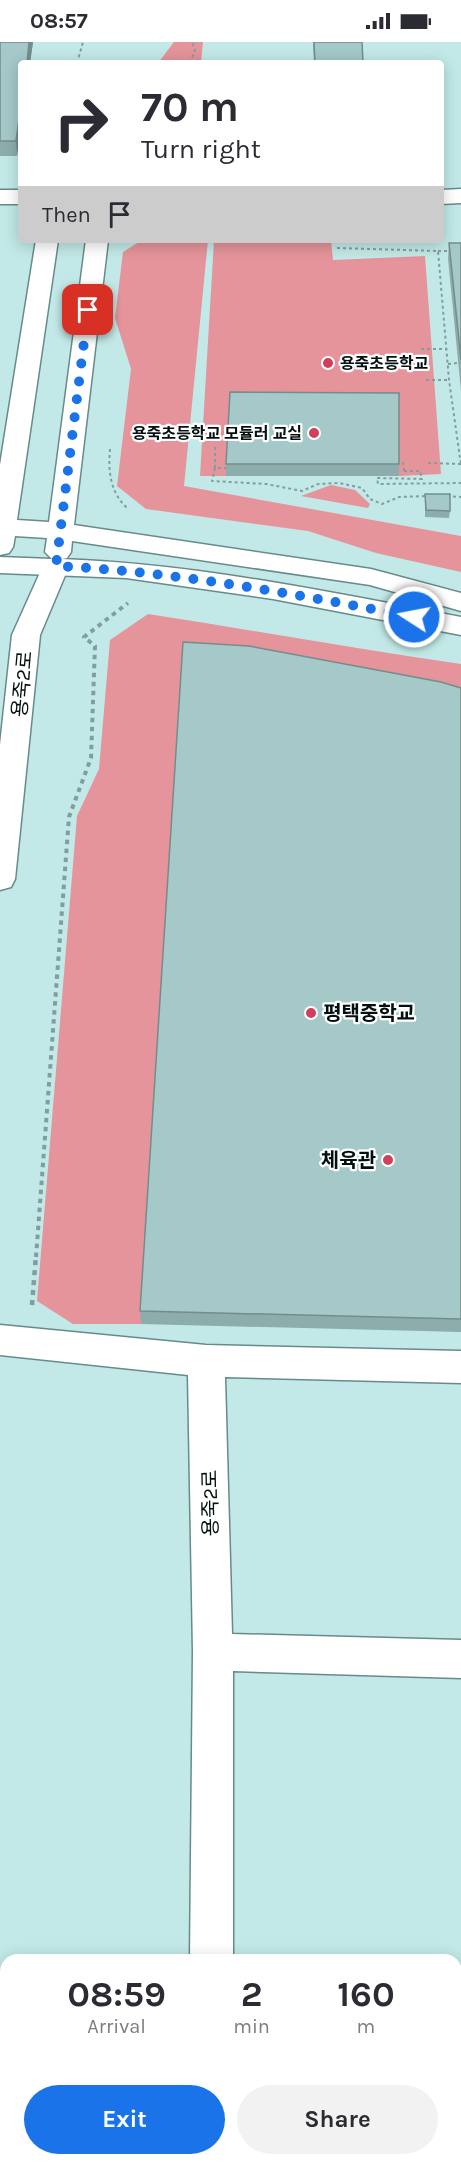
<!DOCTYPE html>
<html lang="en">
<head>
<meta charset="utf-8">
<style>
  body { margin:0; font-family:Karla,"Noto Sans KR",sans-serif; background:#f2f2f3; color:#2b2b33; height:100vh; display:flex; flex-direction:column; font-size:22px; white-space:nowrap }
  * { box-sizing:border-box; margin:0 }
  p { font-size:20px; color:#7c7c81 }
  .icon { flex:none; width:33px; height:33px; fill:none; stroke:currentColor; stroke-width:2; stroke-linecap:round; stroke-linejoin:round }
  .map { position:relative; flex:1; overflow:hidden }
  .sheet { position:absolute; left:0px; top:1912px; width:462px; height:212px; display:flex; flex-direction:column; background:#fff; border-radius:18px 18px 0 0; box-shadow:0 3px 15px #0003 }
  .sheet>* { flex:none }
  .hud { position:absolute; left:18px; top:18px; width:426px; height:183px; border-radius:6px; box-shadow:0 3px 15px #0003; background:#fff; color:#2b2b33; overflow:hidden }
  .pin { position:absolute; display:grid; place-items:center; width:51px; height:51px; color:#fff; margin:-26px; border-radius:12px; box-shadow:0 3px 9px #0006 }
  .me { position:absolute; width:66px; margin:-33px; rotate:281deg; stroke-linejoin:round; filter:drop-shadow(0 0 4px #0008) }
  .turn { display:flex; align-items:center; gap:21px; height:126px; padding:0 24px; font-size:27px }
  .turn .icon { width:78px; height:78px; stroke-width:2.5 }
  .turn b { display:block; font-size:42px; line-height:51px }
  .then { display:flex; align-items:center; height:57px; padding:0 24px; background:#0003; gap:12px; font-size:22px }
  .eta { display:flex; justify-content:space-evenly; align-items:center; height:102px; text-align:center }
  .eta b { font-size:36px; font-weight:700; line-height:42px }
  .primary-button { display:flex; gap:12px; margin-top:auto; padding:12px 24px }
  .primary-button a { flex:1; height:69px; border-radius:36px; background:#1a73e8; color:#fff; font-size:24px; font-weight:700; line-height:69px; text-align:center }
  .primary-button a+a { background:#f2f2f3; color:#2b2b33 }
  .status { display:flex; justify-content:space-between; align-items:center; height:42px; padding:0 30px; background:#fff; direction:ltr }
  .status svg { height:16px; fill:currentColor }
  .map>svg:first-child { display:block }
</style>
</head>
<body>
<div class="status"><b>08:57</b><svg viewBox="0 0 49 12"><path d="M0 12V9h3v3zM5 12V6h3v6zM10 12V3h3v9zM15 12V0h3v12zM26 1h20v11H26zM47 4h2v5h-2z"/></svg></div>
<div class="map">
<svg width="461" height="2123" viewBox="0 0 461 2123">
  <rect width="100%" height="100%" fill="#c2e9e7"/>
  <g fill="#e4949a">
    <path d="M174 0H203L201 21H158Z"/>
    <path d="M142 198H208L184 444 461 494V530L376 511 308 489 146 467 117 444 131 327 115 276 123 210Z"/>
    <path d="M214 198H331L333 218 425 214 441 432 399 434V363L230 362 226 434H200Z"/>
    <path d="M331 443 355 448 370 462 368 466 301 454Z"/>
    <path d="M148 572C252 588 356 607 461 622V660L184 615 141 1282H73L37 1259 77 774 99 727 110 598Z"/>
  </g>
  <g fill="none" stroke-linecap="round" stroke-linejoin="round">
    <defs>
      <g id="minor">
        <path d="M56 516 65 518 69 524 40 593 15 837 11 845 0 848V703L12 593 43 524 47 518Z"/>
        <path d="M0 1283 206 1303 461 1309V1341L225 1335 232 1592 461 1598V1636L233 1629V1918H190L193 1610 188 1333 0 1313Z"/>
        <rect x="0" y="1969" width="6" height="44"/>
        <rect x="456" y="1985" width="5" height="44"/>
      </g>
      <g id="tertiary">
        <path d="M461 147V161L441 162V148Z"/>
        <rect x="0" y="148" width="21" height="14"/>
        <path d="M36 198H58L17 478 49 480 86 198H108L74 483 371 527 461 551V569L370 543 72 499 71 510 67 516 62 517C197 522 329 550 461 575V593L273 557 126 536 0 531V515L52 517 45 510 47 496 15 494 13 505 9 511 0 513V423Z"/>
      </g>
    </defs>
    <use href="#minor" stroke="#678b8a" stroke-width="3"/>
    <use href="#tertiary" stroke="#678b8a" stroke-width="3"/>
    <g stroke="#809e9d" stroke-width="2" stroke-dasharray="3 3" stroke-linecap="butt">
      <path d="M77 21 83 0"/>
      <path d="M190 21 195 8 192 0"/>
      <path d="M337 206 438 209 449 338 461 423"/>
      <path d="M438 209H461"/>
      <path d="M421 307H446"/>
      <path d="M448 322 458 321"/>
      <path d="M426 338H449"/>
      <path d="M215 405V426H227"/>
      <path d="M110 407C108 429 110 450 127 466"/>
      <path d="M403 420 404 429"/>
      <path d="M428 421 461 422"/>
      <path d="M215 426 212 439 266 442 302 449 318 442 339 441 362 446 370 457 382 462 399 455 427 454"/>
      <path d="M404 429H420L422 437 377 436 378 442 461 441"/>
      <path d="M447 454 461 455"/>
    </g>
    <path stroke="#809e9d" stroke-width="4" stroke-dasharray="4.5 4.5" stroke-linecap="butt" d="M36 1215 69 775 91 716 95 604 84 595 128 561"/>
    <path stroke="#809e9d" stroke-width="4.5" stroke-dasharray="5 5" stroke-linecap="butt" d="M32 1263 36 1213"/>
    <use href="#minor" fill="#fff" fill-rule="evenodd"/>
    <use href="#tertiary" fill="#fff" fill-rule="evenodd"/>
  </g>
  <g fill="#8dadac">
    <path d="M0 0H33L17 114H0Z"/>
    <path d="M313 0H362L363 21H314Z"/>
    <path d="M449 201H461V349L448 217Z"/>
    <rect x="226" y="422" width="173" height="12"/>
    <path d="M425 452 450 469 449 476 425 475Z"/>
    <path d="M461 646V1290L141 1282 140 1269Z"/>
  </g>
  <g fill="#738d8c">
    <path d="M29 0H33L30 21H27Z"/>
    <path d="M21 61V84L17 114 16 99Z"/>
  </g>
  <g fill="#a4c9c8" stroke="#738d8c" stroke-width="1.5">
    <path d="M0 0H29L27 21H21V61L16 99H0Z"/>
    <path d="M314 0H362L363 21H315Z"/>
    <path d="M449 201H461V318Z"/>
    <path d="M230 350 399 351V422H226Z"/>
    <path d="M425 452H450V469L426 468Z"/>
    <path d="M183 600 249 604 441 640 461 646V1277L140 1269Z"/>
  </g>
  <g fill="none" stroke-linecap="round" stroke-linejoin="round">
    <path stroke="#1a73e8" stroke-width="10" stroke-dasharray="0 18" d="M88 268 56 524C177 530 295 552 414 575"/>
  </g>
  <g fill="#d0405a" stroke="#fff" stroke-width="2">
    <circle cx="328" cy="321" r="6"/>
    <circle cx="314" cy="391" r="6"/>
    <circle cx="311" cy="971" r="6"/>
    <circle cx="388" cy="1118" r="6"/>
  </g>
  <g text-anchor="middle" stroke-width="4.5" stroke-linejoin="round" paint-order="stroke">
    <g font-size="16" font-weight="bold" fill="#041010" stroke="#fff" text-anchor="start">
      <text x="340" y="327">용죽초등학교</text>
      <text x="302" y="397" text-anchor="end">용죽초등학교 모듈러 교실</text>
    </g>
    <g font-size="20" fill="#041010" stroke="#fff">
      <text transform="translate(22 642) rotate(-85)" y="7">용죽2로</text>
      <text transform="translate(210 1461) rotate(-91)" y="7">용죽2로</text>
    </g>
    <g font-size="20" font-weight="bold" fill="#041010" stroke="#fff" text-anchor="start">
      <text x="323" y="978">평택중학교</text>
      <text x="376" y="1125" text-anchor="end">체육관</text>
    </g>
  </g>
</svg>
<div class="pin" style="left:88px;top:268px;background:#d93025"><svg class="icon" aria-label="arrive" viewBox="0 0 24 24"><path d="M6 21V4h12l-3 4 3 4H6"/></svg></div>
<svg class="me" style="left:414px;top:575px" viewBox="-20 -20 40 40"><circle r="17" fill="#1a73e8" stroke="#fff" stroke-width="3"/><path d="M0-11L8 9 0 5-8 9z" fill="#fff"/></svg>
<div class="hud">
<div class="turn"><svg class="icon" aria-label="right" viewBox="0 0 24 24"><path d="M7 20v-9h11M14 6l5 5-5 5"/></svg><div><b>70 m</b>Turn right</div></div>
<div class="then">Then<svg class="icon" aria-label="arrive" viewBox="0 0 24 24"><path d="M6 21V4h12l-3 4 3 4H6"/></svg></div>
</div>
<section class="sheet">
<div class="eta">
<div><b>08:59</b><p>Arrival</p></div>
<div><b>2</b><p>min</p></div>
<div><b>160</b><p>m</p></div>
</div>
<div class="primary-button"><a>Exit</a><a>Share</a></div>
</section>
</div>
</body>
</html>
